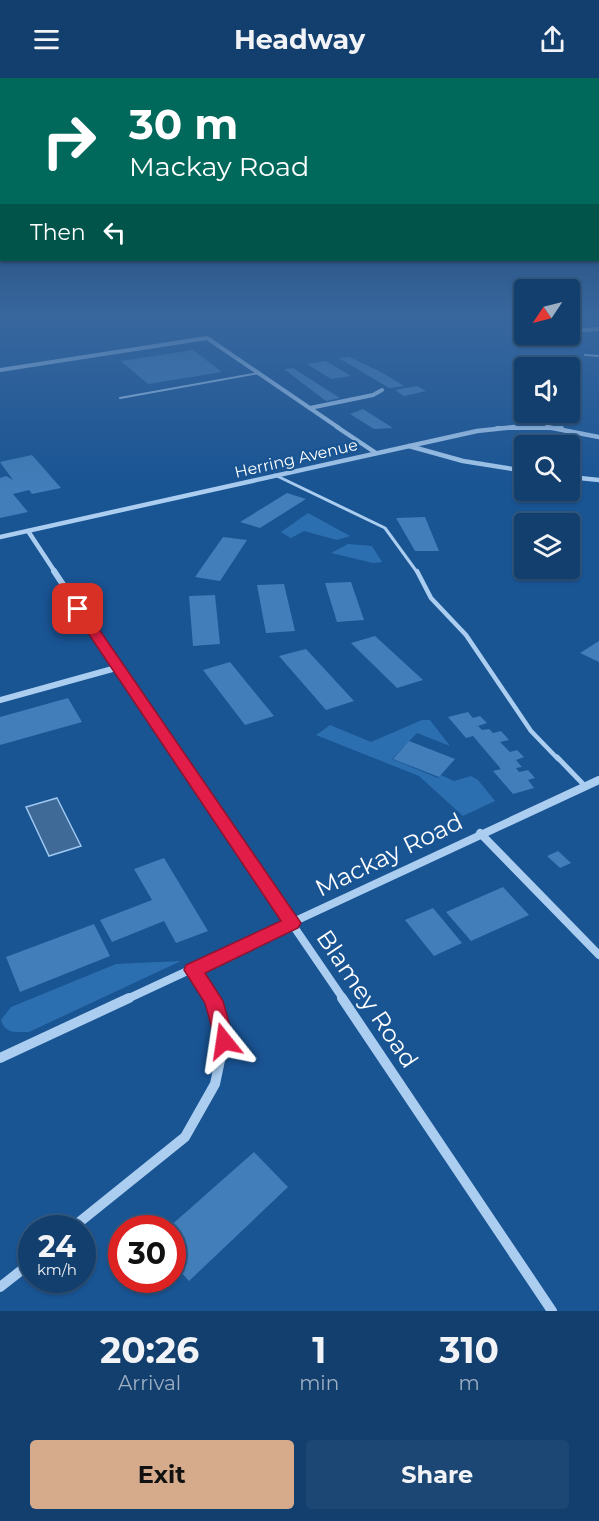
<!DOCTYPE html>
<html lang="en">
<head>
<meta charset="utf-8">
<style>
  body { margin:0; font-family:Montserrat,sans-serif; background:#1c4673; color:#f1f3f6; height:100vh; display:flex; flex-direction:column; font-size:22px; white-space:nowrap }
  * { box-sizing:border-box; margin:0 }
  p { font-size:20px; color:#9dafc2 }
  .icon { flex:none; width:33px; height:33px; fill:none; stroke:currentColor; stroke-width:2; stroke-linecap:round; stroke-linejoin:round }
  .map { position:relative; height:1233px; overflow:hidden }
  .sheet { display:flex; flex-direction:column; background:#133f6e; flex:1 }
  .sheet>* { flex:none }
  .hud { position:absolute; left:0px; top:0px; width:600px; height:183px; box-shadow:0 2px 4px #0004,0 0 0 2px #325881; background:#00695c; color:#fff; overflow:hidden }
  .needle { width:39px; rotate:235deg }
  .controls { position:absolute; left:514px; top:201px; display:grid; gap:12px }
  .controls a { display:grid; place-items:center; width:66px; height:66px; border-radius:6px; background:#133f6e; box-shadow:0 2px 4px #0004,0 0 0 2px #325881; font-size:30px }
  .speed { position:absolute; left:18px; top:1137px; display:flex; gap:12px; font-size:30px; font-weight:700; text-align:center }
  .speed>* { display:grid; place-content:center; width:78px; height:78px; border-radius:50%; background:#133f6e; box-shadow:0 2px 4px #0004,0 0 0 2px #325881; line-height:1 }
  .speed small { font-size:15px; font-weight:400 }
  .speed .limit { border:9px solid #d22; background:#fff; color:#111 }
  .pin { position:absolute; display:grid; place-items:center; width:51px; height:51px; color:#fff; margin:-26px; border-radius:12px; box-shadow:0 3px 9px #0006 }
  .me { position:absolute; width:66px; margin:-33px; rotate:345deg; stroke-linejoin:round; filter:drop-shadow(0 0 4px #0008) }
  .turn { display:flex; align-items:center; gap:21px; height:126px; padding:0 30px; font-size:27px }
  .turn .icon { width:78px; height:78px; stroke-width:2.5 }
  .turn b { display:block; font-size:42px; line-height:51px }
  .then { display:flex; align-items:center; height:57px; padding:0 30px; background:#0003; gap:12px; font-size:22px }
  .eta { display:flex; justify-content:space-evenly; align-items:center; height:102px; text-align:center }
  .eta b { font-size:36px; font-weight:700; line-height:42px }
  .button { display:flex; gap:12px; margin-top:auto; padding:12px 30px }
  .button a { flex:1; height:69px; border-radius:6px; background:#d6ab8b; color:#111; font-size:24px; font-weight:700; line-height:69px; text-align:center }
  .button a+a { background:#1c4673; color:#f1f3f6 }
  header { display:flex; justify-content:space-between; align-items:center; height:78px; padding:0 30px; background:#133f6e; font-size:27px; font-weight:700 }
  .map>svg:first-child { display:block }
</style>
</head>
<body>
<header><svg class="icon" aria-label="menu" viewBox="0 0 24 24"><path d="M4 6h16M4 12h16M4 18h16"/></svg>Headway<svg class="icon" aria-label="share" viewBox="0 0 24 24"><path d="M12 15V3M7 8l5-5 5 5M5 13v7h14v-7"/></svg></header>
<div class="map">
<svg width="599" height="1233" viewBox="0 0 599 1233">
  <rect width="100%" height="100%" fill="#195493"/>
  <g fill="#2c6fb1">
    <path d="M308 435 350 458 337 462 304 453 291 460 281 454Z"/>
    <path d="M348 466 372 468 382 484 373 485 331 475Z"/>
    <path d="M422 642H430L450 668 417 655 392 681 438 700 441 697 454 703 471 698 478 702 495 723 463 738 419 698 316 657 330 647 371 664Z"/>
    <path d="M181 883 29 954C16 954 5 956 1 942L11 929 116 886Z"/>
  </g>
  <path fill="#3f6996" stroke="#9cc8f2" stroke-width="1.5" d="M57 720 81 768 49 778 26 729Z"/>
  <g fill="#427eba">
    <path d="M193 272 222 294 148 306 121 283Z"/>
    <path d="M349 279 381 294 404 308 389 310 339 280Z"/>
    <path d="M326 283 351 298 331 301 307 286Z"/>
    <path d="M293 290 340 320 326 323 284 291Z"/>
    <path d="M417 308 426 313 404 318 395 312Z"/>
    <path d="M363 331 393 350 374 351 350 336Z"/>
    <path d="M32 377 61 410 32 416 29 412 13 416 28 434 0 440V400L6 398 13 402 0 384Z"/>
    <path d="M287 415 306 421 260 450 240 444Z"/>
    <path d="M425 439 439 473H415L396 440Z"/>
    <path d="M223 459 247 462 220 503 195 499Z"/>
    <path d="M351 504 364 542 337 544 325 505Z"/>
    <path d="M284 506 295 553 266 555 257 507Z"/>
    <path d="M215 517 220 566 193 568 189 518Z"/>
    <path d="M375 558 423 602 397 610 351 565Z"/>
    <path d="M599 563V584L580 575Z"/>
    <path d="M306 571 354 623 326 632 279 578Z"/>
    <path d="M230 584 274 638 245 647 203 592Z"/>
    <path d="M68 620 82 644 0 667V639Z"/>
    <path d="M468 634 473 640 480 638 487 645 478 648 482 652 489 651 493 655 501 653 509 662 500 664 510 674 517 672 524 679 516 682 522 689 516 690 519 694 528 692 535 700 528 702 534 710 513 716 493 693 501 691 473 658 466 660 448 639Z"/>
    <path d="M409 663 455 681 439 699 393 681Z"/>
    <path d="M558 773 571 785 560 790 547 778Z"/>
    <path d="M164 780 208 853 176 865 164 843 112 864 100 842 152 822 134 791Z"/>
    <path d="M503 809 529 837 471 863 446 834Z"/>
    <path d="M433 830 462 865 434 878 405 842Z"/>
    <path d="M94 846 110 878 20 914 6 879Z"/>
    <path d="M254 1074 288 1109 189 1203 172 1184V1150H168Z"/>
  </g>
  <g fill="none" stroke-linecap="round" stroke-linejoin="round">
    <g stroke="#aacdf0" stroke-width="2">
      <path d="M585 277 599 278"/>
      <path d="M120 320 259 295"/>
    </g>
    <path stroke="#aacdf0" stroke-width="3" d="M275 397 385 450 417 494"/>
    <path stroke="#aacdf0" stroke-width="4.5" d="M417 493 431 520 466 557 531 653 558 681"/>
    <path stroke="#aacdf0" stroke-width="5" d="M557 679 585 708"/>
    <g stroke="#aacdf0" stroke-width="4">
      <path d="M515 239 525 246"/>
      <path d="M570 253 599 251"/>
      <path d="M0 292 207 260 339 350"/>
      <path d="M310 330 373 317 382 312"/>
      <path d="M497 350H562"/>
    </g>
    <g stroke="#aacdf0" stroke-width="4.5">
      <path d="M337 349 376 375"/>
      <path d="M547 349 599 359"/>
      <path d="M409 368 463 383 525 393"/>
      <path d="M570 399 599 402"/>
      <path d="M28 453 55 494"/>
      <path d="M0 459 477 353 514 349"/>
    </g>
    <g stroke="#aacdf0" stroke-width="6">
      <path d="M54 493 179 681"/>
      <path d="M0 622 116 590"/>
    </g>
    <g stroke="#aacdf0" stroke-width="8">
      <path d="M178 679 344 922"/>
      <path d="M480 755 599 877"/>
      <path d="M193 892 213 922"/>
      <path d="M125 922 599 702"/>
    </g>
    <g stroke="#aacdf0" stroke-width="10">
      <path d="M342 920 552 1233"/>
      <path d="M0 980 129 920"/>
      <path d="M72 1150 185 1059 215 1006 224 963 212 920"/>
      <path d="M0 1209 32 1184"/>
    </g>
  </g>
  <linearGradient id="sky" x2="0" y2="1"><stop stop-color="#0e2e51"/><stop offset="0.58" stop-color="#38679e"/><stop offset="1" stop-color="#38679e" stop-opacity="0"/></linearGradient>
  <rect width="599" height="411" fill="url(#sky)"/>
  <path fill="#e11d48" stroke="#92132f" stroke-width="1.5" d="M78 527 83 528 301 845 298 850 205 895 223 923 234 963 231 969 224 972 217 969 205 925 184 892 186 887 281 843 72 531Z"/>
  <g text-anchor="middle" stroke-width="4.5" stroke-linejoin="round" paint-order="stroke">
    <g font-size="16" fill="#fff" stroke="#195493">
      <text transform="translate(296 380) rotate(-13)" y="6">Herring Avenue</text>
    </g>
    <g font-size="24" fill="#fff" stroke="#195493">
      <text transform="translate(389 777) rotate(-26)" y="8">Mackay Road</text>
      <text transform="translate(367 921) rotate(56)" y="8">Blamey Road</text>
    </g>
  </g>
</svg>
<div class="controls">
<a><svg class="needle" viewBox="-14 -14 28 28"><path d="M0-13l5 13h-10z" fill="#e53935"/><path d="M0 13l5-13h-10z" fill="#9dafc2"/></svg></a>
<a><svg class="icon" aria-label="sound" viewBox="0 0 24 24"><path d="M4 9h4l5-4v14l-5-4H4zM17 9q2 3 0 6"/></svg></a>
<a><svg class="icon" aria-label="search" viewBox="0 0 24 24"><circle cx="10" cy="10" r="6"/><path d="M15 15l6 6"/></svg></a>
<a><svg class="icon" aria-label="layers" viewBox="0 0 24 24"><path d="M12 4l9 5-9 5-9-5zM3 14l9 5 9-5"/></svg></a>
</div>
<div class="speed"><div>24<small>km/h</small></div><div class="limit">30</div></div>
<div class="pin" style="left:78px;top:531px;background:#d93025"><svg class="icon" aria-label="arrive" viewBox="0 0 24 24"><path d="M6 21V4h12l-3 4 3 4H6"/></svg></div>
<svg class="me" style="left:224px;top:963px" viewBox="-20 -20 40 40"><path d="M0-17L14 15 0 8-14 15z" fill="#e11d48" stroke="#fff" stroke-width="4"/></svg>
<div class="hud">
<div class="turn"><svg class="icon" aria-label="right" viewBox="0 0 24 24"><path d="M7 20v-9h11M14 6l5 5-5 5"/></svg><div><b>30 m</b>Mackay Road</div></div>
<div class="then">Then<svg class="icon" aria-label="left" viewBox="0 0 24 24"><path d="M17 20v-9H6M10 6l-5 5 5 5"/></svg></div>
</div>
</div>
<section class="sheet">
<div class="eta">
<div><b>20:26</b><p>Arrival</p></div>
<div><b>1</b><p>min</p></div>
<div><b>310</b><p>m</p></div>
</div>
<div class="button"><a>Exit</a><a>Share</a></div>
</section>
</body>
</html>
